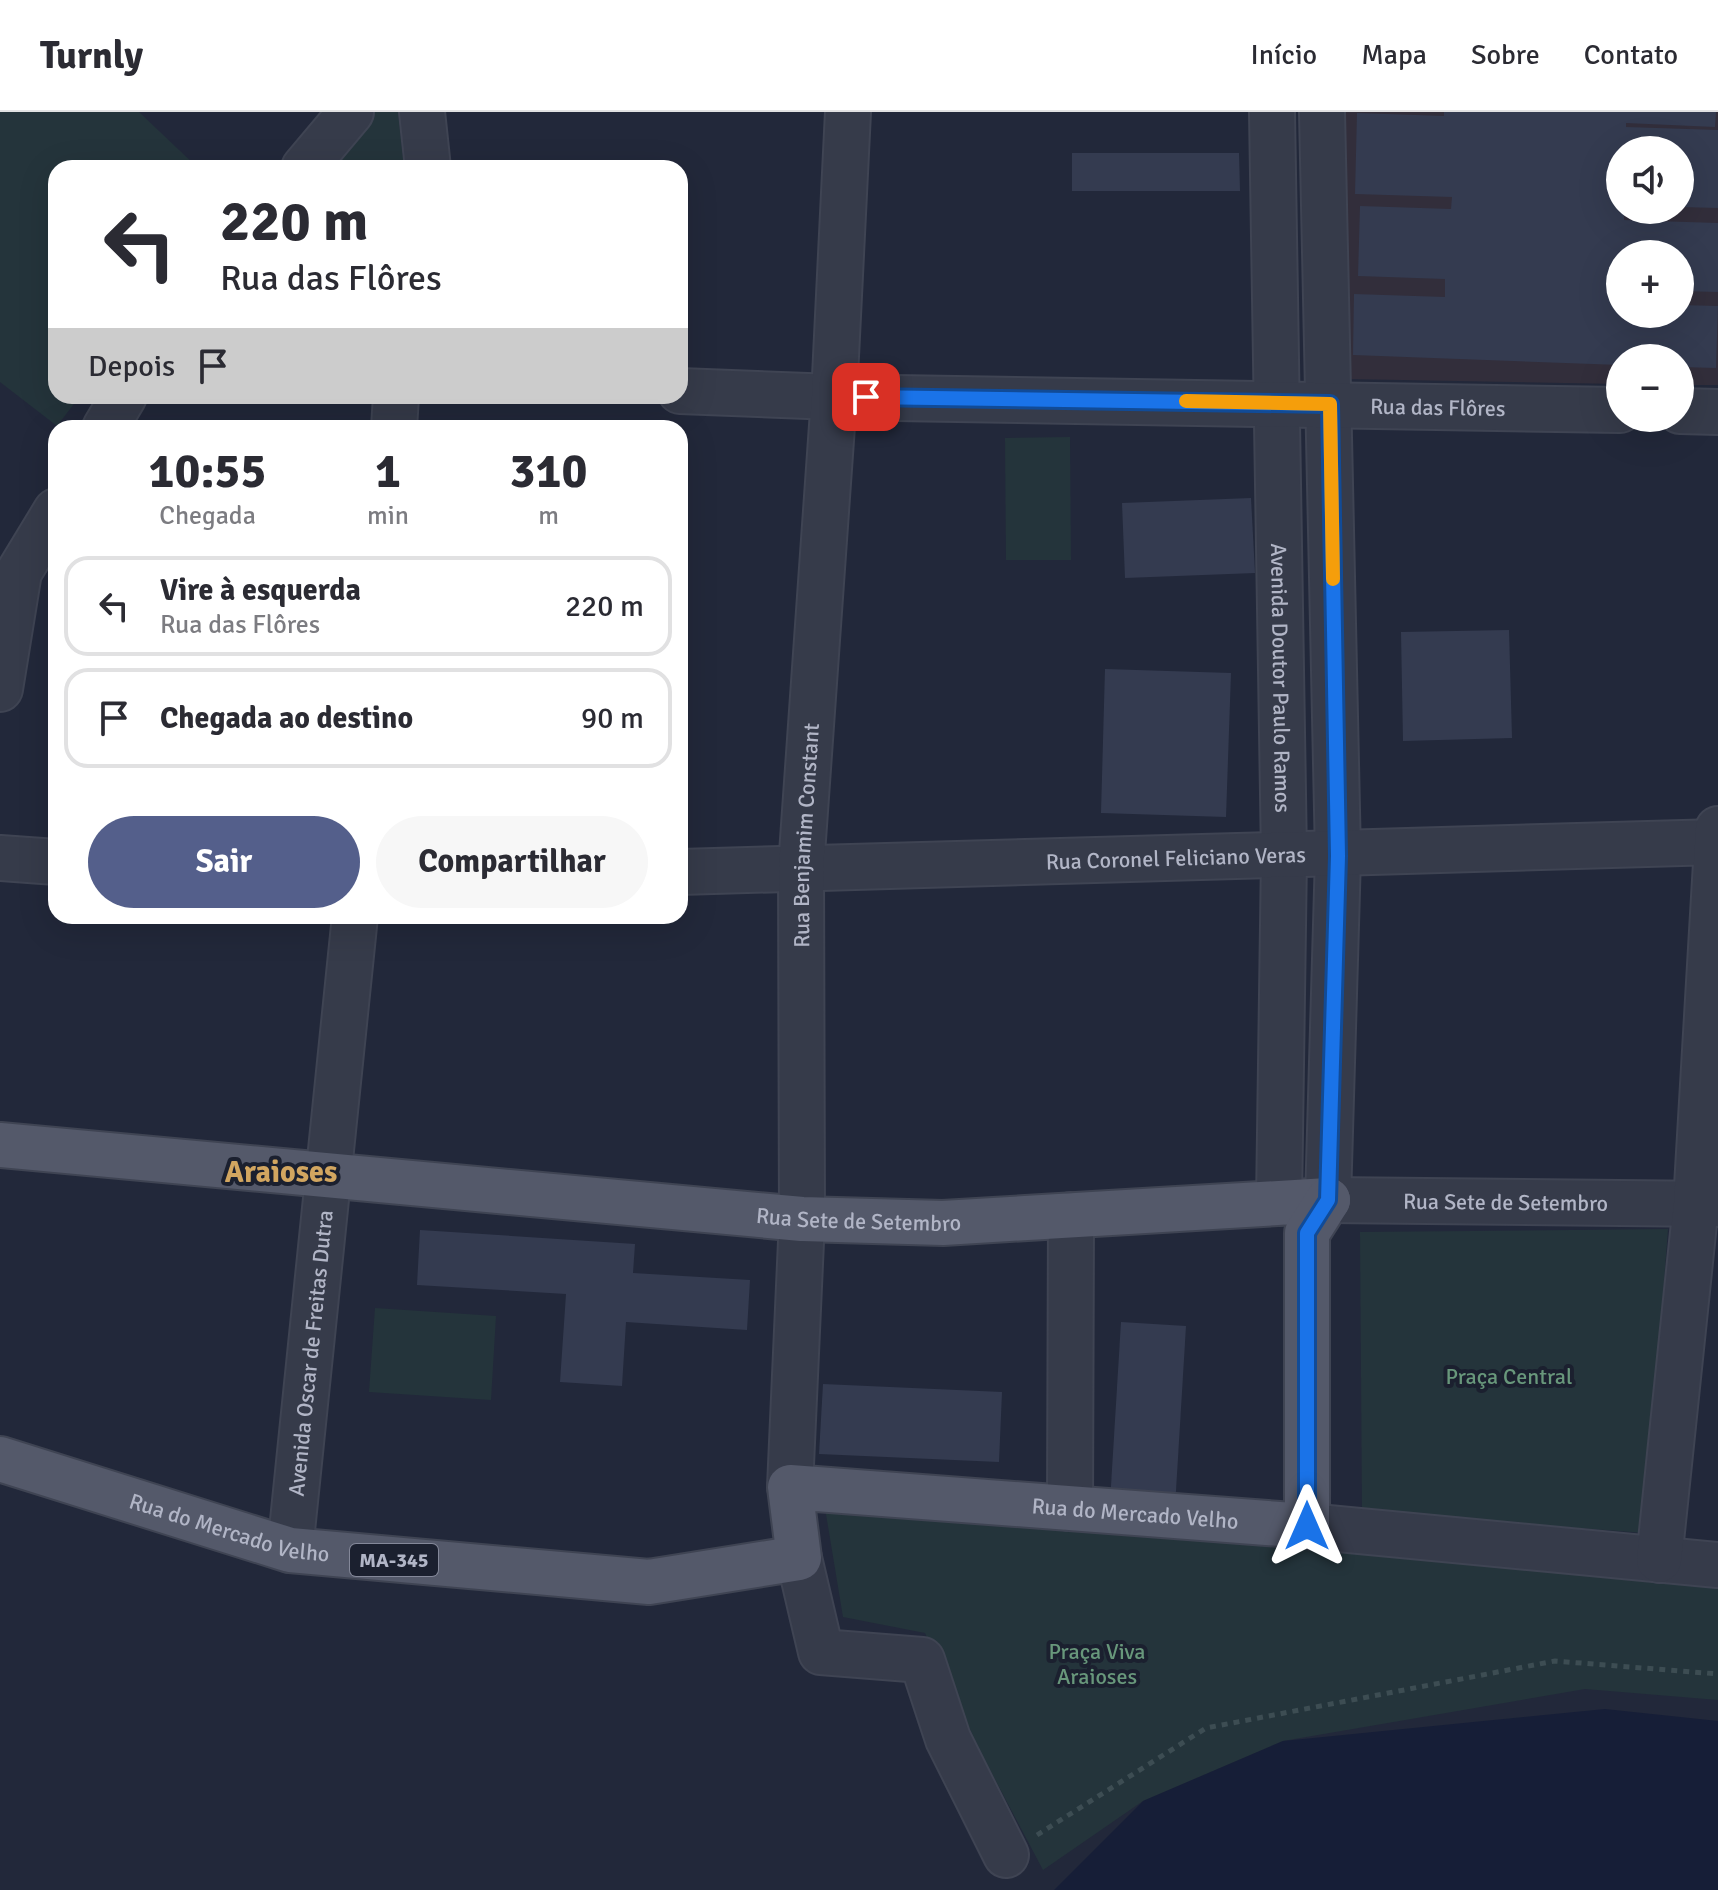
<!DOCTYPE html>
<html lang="pt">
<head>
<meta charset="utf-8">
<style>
  body { margin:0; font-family:Signika,sans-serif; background:#f7f7f7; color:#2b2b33; height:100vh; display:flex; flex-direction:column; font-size:30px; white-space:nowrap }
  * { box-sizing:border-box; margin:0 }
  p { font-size:26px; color:#7c7c81 }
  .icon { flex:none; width:44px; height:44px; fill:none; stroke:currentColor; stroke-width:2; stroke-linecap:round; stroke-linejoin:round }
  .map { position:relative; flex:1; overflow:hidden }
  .details { position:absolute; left:48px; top:308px; width:640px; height:504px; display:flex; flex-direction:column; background:#fff; border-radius:24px; box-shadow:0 8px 32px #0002 }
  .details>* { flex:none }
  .hud { position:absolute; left:48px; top:48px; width:640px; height:244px; border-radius:24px; box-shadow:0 8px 32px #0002; background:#fff; color:#2b2b33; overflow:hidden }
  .buttons { position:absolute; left:1606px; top:24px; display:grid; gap:16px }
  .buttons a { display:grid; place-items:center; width:88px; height:88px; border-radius:50%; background:#fff; box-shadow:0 8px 32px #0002; font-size:40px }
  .pin { position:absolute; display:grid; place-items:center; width:68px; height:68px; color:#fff; margin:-34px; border-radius:16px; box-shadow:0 4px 12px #0006 }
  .me { position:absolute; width:88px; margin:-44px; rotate:0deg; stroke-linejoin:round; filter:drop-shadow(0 0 6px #0008) }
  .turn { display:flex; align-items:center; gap:28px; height:168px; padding:0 40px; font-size:36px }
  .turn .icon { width:104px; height:104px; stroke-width:2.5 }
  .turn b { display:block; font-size:56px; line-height:68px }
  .then { display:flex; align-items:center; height:76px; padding:0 40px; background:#0003; gap:16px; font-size:30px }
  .eta { display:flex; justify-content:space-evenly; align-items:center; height:136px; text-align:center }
  .eta b { font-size:48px; font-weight:700; line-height:56px }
  .primary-button { display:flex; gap:16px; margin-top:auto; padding:16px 40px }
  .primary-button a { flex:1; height:92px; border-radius:48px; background:#545f8b; color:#fff; font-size:32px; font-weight:700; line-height:92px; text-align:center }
  .primary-button a+a { background:#f7f7f7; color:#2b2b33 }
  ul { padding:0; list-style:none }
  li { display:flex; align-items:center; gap:24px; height:100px; margin:0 16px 12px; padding:0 24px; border:4px solid #e1e1e2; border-radius:24px }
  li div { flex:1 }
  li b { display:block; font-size:30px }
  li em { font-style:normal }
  header { display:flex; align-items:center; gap:48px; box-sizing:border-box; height:112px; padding:0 40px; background:#fff; border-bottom:2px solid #e1e1e2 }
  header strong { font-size:38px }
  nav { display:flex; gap:44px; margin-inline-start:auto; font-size:28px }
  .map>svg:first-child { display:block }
</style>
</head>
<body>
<header>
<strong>Turnly</strong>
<nav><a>Início</a><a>Mapa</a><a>Sobre</a><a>Contato</a></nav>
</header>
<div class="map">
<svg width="1718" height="1778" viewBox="0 0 1718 1778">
  <rect width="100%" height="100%" fill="#22283a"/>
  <path fill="#322e3b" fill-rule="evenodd" d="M1339 0H1718V273H1680V246H1620V272L1346 267ZM1620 38H1680V98H1620ZM1620 142H1680V202H1620Z"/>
  <g fill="#24343b">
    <path d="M0 0H139L198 56H56V284H80L57 314 0 270Z"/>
    <path d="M369 0H398L404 56H327Z"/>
    <path d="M1070 325 1071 448H1006L1005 326Z"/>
    <path d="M1668 1117 1645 1421 1362 1400 1360 1120Z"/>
    <path d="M375 1196 496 1204 491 1288 369 1280Z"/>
    <path d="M824 1390 1718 1472V1588L1585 1577 1283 1629 1143 1689 1043 1758 982 1643 925 1521 843 1505Z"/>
  </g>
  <path fill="#161e37" d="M1605 1597 1718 1609V1778H1054L1143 1689 1283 1629Z"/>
  <g fill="#343b50">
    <path d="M1444 0H1716L1715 15 1626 11V15L1718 18V96L1680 95V38H1620V98H1624V108L1718 111V180L1680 179V142H1620L1619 191 1620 202H1680V193L1718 194 1716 256 1680 255V246H1620V253L1353 243 1354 182 1445 185V167L1358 164 1360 94 1451 97 1452 85 1355 82 1357 1 1444 4Z"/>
    <path d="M1072 41H1239L1240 79H1072Z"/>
    <path d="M1251 386 1255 461 1125 466 1122 391Z"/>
    <path d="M1509 518 1512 626 1403 629 1401 520Z"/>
    <path d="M1105 557 1231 561 1226 705 1101 701Z"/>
    <path d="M420 1118 635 1132 633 1161 750 1168 747 1218 626 1210 622 1274 560 1270 566 1182 417 1173Z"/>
    <path d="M1121 1210 1186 1214 1175 1395 1110 1390Z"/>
    <path d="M823 1272 1002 1280 999 1350 819 1342Z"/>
  </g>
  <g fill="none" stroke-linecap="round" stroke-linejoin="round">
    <defs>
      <g id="minor">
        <path d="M422 0 428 56"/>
        <path id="s1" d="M1272 0 1284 744 1279 1091"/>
        <path id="s2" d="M1322 0 1338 744 1328 1088 1718 1092"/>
        <path d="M304 56 351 0"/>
        <path id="s3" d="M680 279 834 285 1620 298"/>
        <path d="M1680 299 1718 300"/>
        <path d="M105 316 124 284"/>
        <path d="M394 316 396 284"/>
        <path d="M0 577 19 460 56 399"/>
        <path d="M0 746 56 750"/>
        <path id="s4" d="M680 760 1718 730"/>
        <path id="s5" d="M790 1375 802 1107 801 756 834 285 848 0"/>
        <path d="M1070 1396 1071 1103"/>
        <path d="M1307 1414 1718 1453"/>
        <path id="s6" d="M290 1438 355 804"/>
        <path d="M799 1446 821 1540 922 1548 948 1627 1006 1743"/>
        <path d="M1659 1448 1696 1092 1718 717"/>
      </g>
      <g id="major">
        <path id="s7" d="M0 1033 802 1107 943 1111 1328 1088"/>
        <path id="s8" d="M0 1347 290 1438 649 1470 799 1446 790 1375 1307 1414V1121L1328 1088"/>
      </g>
    </defs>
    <use href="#minor" stroke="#3f4453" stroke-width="48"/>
    <use href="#major" stroke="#3f4453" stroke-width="48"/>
    <path stroke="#3d4d53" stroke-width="5" stroke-dasharray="6 6" stroke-linecap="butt" d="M1037 1723 1206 1616 1555 1549 1718 1562"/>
    <use href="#minor" stroke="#363b4a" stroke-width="44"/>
    <use href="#major" stroke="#54596a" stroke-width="44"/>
  </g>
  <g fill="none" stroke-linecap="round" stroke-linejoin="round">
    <defs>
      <path id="route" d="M866 285 1330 292 1338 744 1328 1088 1307 1121V1414"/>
    </defs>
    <use href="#route" stroke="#114b97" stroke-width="20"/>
    <use href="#route" stroke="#1a73e8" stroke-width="14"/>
    <path stroke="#f59e0b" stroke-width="14" d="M1186 289 1330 292 1333 467"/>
  </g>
  <g text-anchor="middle" stroke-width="8" stroke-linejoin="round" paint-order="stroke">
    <rect fill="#1b202f" stroke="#848899" stroke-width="2" x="350" y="1432" width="88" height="32" rx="6"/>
    <g font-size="20" font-weight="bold" fill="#b1b5c6">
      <text x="394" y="1455">MA-345</text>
    </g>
    <g font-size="22" fill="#b1b5c6" stroke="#1b202f">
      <text dy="8" stroke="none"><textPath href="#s3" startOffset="758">Rua das Flôres</textPath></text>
      <text dy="8" stroke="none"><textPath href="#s1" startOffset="566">Avenida Doutor Paulo Ramos</textPath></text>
      <text dy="8" stroke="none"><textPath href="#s5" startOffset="652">Rua Benjamim Constant</textPath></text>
      <text dy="8" stroke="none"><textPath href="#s4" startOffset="496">Rua Coronel Feliciano Veras</textPath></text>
      <text dy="8" stroke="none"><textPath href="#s2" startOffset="1266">Rua Sete de Setembro</textPath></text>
      <text dy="8" stroke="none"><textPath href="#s7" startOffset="862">Rua Sete de Setembro</textPath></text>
      <text dy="8" stroke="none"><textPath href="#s6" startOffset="198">Avenida Oscar de Freitas Dutra</textPath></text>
      <text dy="8" stroke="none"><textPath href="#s8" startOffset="1234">Rua do Mercado Velho</textPath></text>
      <text dy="8" stroke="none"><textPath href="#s8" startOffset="240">Rua do Mercado Velho</textPath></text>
    </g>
    <g font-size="22" fill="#68977b" stroke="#1b202f">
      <text x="1509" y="1272">Praça Central</text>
      <text x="1097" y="1547">Praça Viva<tspan x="1097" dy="25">Araioses</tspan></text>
    </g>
    <g font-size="30" font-weight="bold" fill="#d2a660" stroke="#1b202f">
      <text x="281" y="1070">Araioses</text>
    </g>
  </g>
</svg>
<div class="buttons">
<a><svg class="icon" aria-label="sound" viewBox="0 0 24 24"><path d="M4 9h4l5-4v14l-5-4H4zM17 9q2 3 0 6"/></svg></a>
<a>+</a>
<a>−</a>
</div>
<div class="pin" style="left:866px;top:285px;background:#d93025"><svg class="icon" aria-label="arrive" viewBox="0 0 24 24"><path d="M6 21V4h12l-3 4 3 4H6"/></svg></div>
<svg class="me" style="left:1307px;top:1414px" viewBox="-20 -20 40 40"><path d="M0-17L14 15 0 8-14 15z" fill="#1a73e8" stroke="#fff" stroke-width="4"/></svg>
<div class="hud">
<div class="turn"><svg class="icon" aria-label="left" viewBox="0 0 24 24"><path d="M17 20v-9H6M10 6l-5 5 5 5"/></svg><div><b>220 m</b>Rua das Flôres</div></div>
<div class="then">Depois<svg class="icon" aria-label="arrive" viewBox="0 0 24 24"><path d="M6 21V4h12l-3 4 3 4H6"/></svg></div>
</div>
<section class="details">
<div class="eta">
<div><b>10:55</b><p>Chegada</p></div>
<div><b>1</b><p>min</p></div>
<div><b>310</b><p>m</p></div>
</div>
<ul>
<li><svg class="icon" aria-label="left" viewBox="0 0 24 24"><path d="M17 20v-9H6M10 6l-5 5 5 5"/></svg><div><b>Vire à esquerda</b><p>Rua das Flôres</p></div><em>220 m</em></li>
<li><svg class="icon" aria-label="arrive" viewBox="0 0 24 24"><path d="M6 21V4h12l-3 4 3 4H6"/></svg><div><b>Chegada ao destino</b></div><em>90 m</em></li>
</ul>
<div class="primary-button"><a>Sair</a><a>Compartilhar</a></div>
</section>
</div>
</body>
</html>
